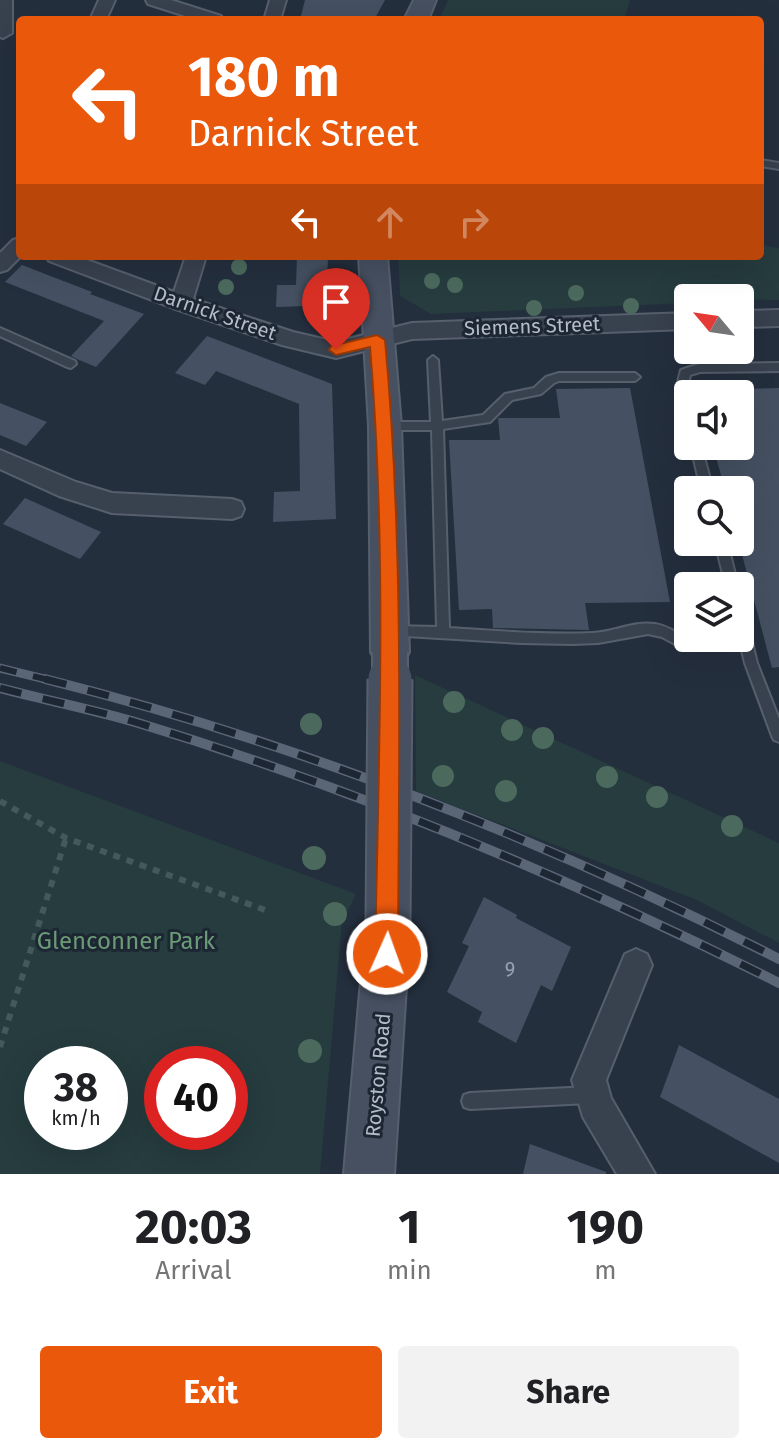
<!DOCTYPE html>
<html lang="en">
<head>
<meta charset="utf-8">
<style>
  body { margin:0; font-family:"Fira Sans",sans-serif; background:#f2f2f2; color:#202124; height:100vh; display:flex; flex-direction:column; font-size:30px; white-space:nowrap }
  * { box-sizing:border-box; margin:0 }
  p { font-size:26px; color:#757577 }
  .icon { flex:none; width:44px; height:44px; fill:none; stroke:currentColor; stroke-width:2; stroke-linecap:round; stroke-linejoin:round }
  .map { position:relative; height:1174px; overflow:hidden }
  .sheet { display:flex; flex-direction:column; background:#fff; flex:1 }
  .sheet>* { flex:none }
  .guide { position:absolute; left:16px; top:16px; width:748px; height:244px; border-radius:8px; box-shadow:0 8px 32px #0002; background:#ea580c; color:#fff; overflow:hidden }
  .needle { width:52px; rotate:299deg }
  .fabs { position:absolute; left:674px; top:284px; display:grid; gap:16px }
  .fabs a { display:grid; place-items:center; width:80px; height:80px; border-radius:8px; background:#fff; box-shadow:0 8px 32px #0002; font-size:40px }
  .speed { position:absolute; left:24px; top:1046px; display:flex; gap:16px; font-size:40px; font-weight:700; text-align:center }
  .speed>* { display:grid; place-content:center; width:104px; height:104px; border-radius:50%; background:#fff; box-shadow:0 8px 32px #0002; line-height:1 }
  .speed small { font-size:20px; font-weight:400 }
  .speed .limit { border:12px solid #d22; background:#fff; color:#111 }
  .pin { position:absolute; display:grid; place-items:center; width:68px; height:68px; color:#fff; margin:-82px -34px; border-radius:50% 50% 50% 0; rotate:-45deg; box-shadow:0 0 8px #0007 }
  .pin .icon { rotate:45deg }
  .me { position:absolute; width:88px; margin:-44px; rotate:2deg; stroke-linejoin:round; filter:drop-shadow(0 0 6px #0008) }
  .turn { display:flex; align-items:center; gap:28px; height:168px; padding:0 40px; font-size:36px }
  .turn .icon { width:104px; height:104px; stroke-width:2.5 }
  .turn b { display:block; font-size:56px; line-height:68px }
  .lanes { display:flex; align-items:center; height:76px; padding:0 40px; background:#0003; justify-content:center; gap:40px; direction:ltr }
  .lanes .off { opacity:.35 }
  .eta { display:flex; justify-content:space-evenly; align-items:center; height:136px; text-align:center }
  .eta b { font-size:48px; font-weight:700; line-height:56px }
  .action { display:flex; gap:16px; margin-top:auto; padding:16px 40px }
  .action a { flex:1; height:92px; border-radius:8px; background:#ea580c; color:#fff; font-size:32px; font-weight:700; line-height:92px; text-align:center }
  .action a+a { background:#f2f2f2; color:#202124 }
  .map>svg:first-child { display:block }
</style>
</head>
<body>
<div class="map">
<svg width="779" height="1174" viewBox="0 0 779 1174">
  <rect width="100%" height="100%" fill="#242f3e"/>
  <g fill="#263c3f" fill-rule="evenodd">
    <path d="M448 0H630L624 20H439Z"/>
    <path d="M760 245 779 248V300L688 298V303L431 314 400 296 398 256H760Z"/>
    <path d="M415 675 779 843V943L697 900 416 791Z"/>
    <path d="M0 761 356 894 342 922 320 1174H0ZM110 1064V1132H42V1064ZM230 1064V1132H162V1064Z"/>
  </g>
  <g fill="#455162">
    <path d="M305 0H385L374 20H300Z"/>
    <path d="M297 256H328L327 291 308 306 276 307 277 285H296Z"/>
    <path d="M22 265 92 292 90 294 144 314 96 367 77 359 71 356 104 321 5 282Z"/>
    <path d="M207 336 332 384 336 519 273 522 274 492 300 491 299 404 216 371 205 385 175 373Z"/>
    <path d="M630 388 670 602 585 603 589 630 493 628 492 609 459 610 449 440H500L498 418H560L556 389Z"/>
    <path d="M779 388V667L772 668 740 547V490H725L713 446H740V389Z"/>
    <path d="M0 403 47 422 26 446 0 435Z"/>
    <path d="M25 498 101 532 80 559 3 524Z"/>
    <path d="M484 897 517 915 516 918 571 947 552 991 541 985 516 1043 478 1022 482 1012 447 992 469 946 462 943Z"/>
    <path d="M679 1045 779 1099V1163L660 1097Z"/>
    <path d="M530 1144 606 1172V1174H523Z"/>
  </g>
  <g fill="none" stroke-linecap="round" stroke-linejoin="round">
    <defs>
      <g id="lane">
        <path d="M760 160 779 163V169L760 166Z"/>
        <path d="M0 328 75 361 76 364 71 368 67 367 0 336Z"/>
        <path d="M433 356 438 360 442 421 483 415 505 394 534 388 546 377 559 373H635L640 377 635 381H559L554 383 541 394 512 400 490 422 443 429 449 628C497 631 545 635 593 633 614 632 634 621 655 624 666 626 675 630 681 639L679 643 675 644 662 637 648 634 598 643 572 644 521 643 389 635 387 631 389 627 393 626 437 627 432 430H385L380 426 385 422H431L428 360Z"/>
        <path d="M779 363V371L700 372 690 375 687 390 688 418C675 408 676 385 681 370L699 364Z"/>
        <path d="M691 446H701L713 490H701Z"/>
        <path d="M715 542H727L738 586H726Z"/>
        <path d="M740 613 744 614 746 618 757 663 779 719V742L774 740 772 736 745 663 739 638Z"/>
        <path d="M590 1087 596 1089 598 1095 596 1101 590 1103 470 1109 464 1107 462 1101 464 1095 470 1093Z"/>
      </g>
      <g id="street">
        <path d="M0 0H12V33L3 38 0 37Z"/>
        <path d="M99 0H115L106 20H90Z"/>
        <path d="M146 0H171L221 16 223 20H198L148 4Z"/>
        <path d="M270 0H286L280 20H264Z"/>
        <path d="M20 238 21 256 7 270 0 272V253L13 240Z"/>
        <path d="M46 256H76L174 292 186 256H206L193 299 293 332 336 342 412 323 688 313V329L412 339 336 358 282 345 173 308 49 261Z"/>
        <path d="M779 310V326L740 327V311Z"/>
        <path d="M0 450 76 482 112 493 232 499 241 502 244 509 241 516 232 519 112 513 59 496 0 469Z"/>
        <path d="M636 949 647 954 652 965 606 1080 611 1098 655 1174H617L583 1117 572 1080 625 954Z"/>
      </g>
      <g id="secondary">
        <path d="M414 0H436L428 20H404Z"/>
        <path d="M359 256H387L401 426 409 652 403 664 390 668 377 664 371 652 369 426Z"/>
        <path d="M388 902 403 909 410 924 394 1174H344L366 924 373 909Z"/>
      </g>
    </defs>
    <use href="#lane" stroke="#565f6c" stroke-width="4"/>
    <use href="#street" stroke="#565f6c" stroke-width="4"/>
    <use href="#secondary" stroke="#565f6c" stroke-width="4"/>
    <g stroke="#44595c" stroke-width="6" stroke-dasharray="7 7" stroke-linecap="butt">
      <path d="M0 801 66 838 268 911"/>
      <path d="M0 1047 66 838"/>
    </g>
    <use href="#lane" fill="#38414e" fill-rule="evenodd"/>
    <use href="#street" fill="#38414e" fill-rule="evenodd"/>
    <use href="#secondary" fill="#465061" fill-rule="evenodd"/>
    <defs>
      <path id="rail-far1" d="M0 668 53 681"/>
      <g id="rail">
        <path d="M45 679C298 743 546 840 779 959"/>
        <path d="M0 688C45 700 91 709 135 722 357 789 572 879 779 983"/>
      </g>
    </defs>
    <use href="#rail-far1" stroke="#5a6575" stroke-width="9"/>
    <use href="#rail" stroke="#5a6575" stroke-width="10"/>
    <use href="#rail-far1" stroke="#1d2633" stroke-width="6" stroke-dasharray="17" stroke-linecap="butt"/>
    <use href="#rail" stroke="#1d2633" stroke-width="7" stroke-dasharray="22" stroke-linecap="butt"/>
    <defs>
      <path id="secondary-bridge-far1" d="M390 681V652"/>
      <path id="secondary-bridge" d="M388 924 390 679"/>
    </defs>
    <use href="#secondary-bridge-far1" stroke="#565f6c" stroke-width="38" stroke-linecap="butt"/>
    <use href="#secondary-bridge" stroke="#565f6c" stroke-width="47" stroke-linecap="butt"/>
    <use href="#secondary-bridge-far1" stroke="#465061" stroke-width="34"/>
    <use href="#secondary-bridge" stroke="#465061" stroke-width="43"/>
  </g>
  <g fill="#4b6a5d">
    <circle cx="239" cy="267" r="8"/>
    <circle cx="432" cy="281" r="8"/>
    <circle cx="455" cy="285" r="8"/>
    <circle cx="226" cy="287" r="8"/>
    <circle cx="576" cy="293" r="8"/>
    <circle cx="631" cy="306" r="8"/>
    <circle cx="534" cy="308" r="8"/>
    <circle cx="454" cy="702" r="11"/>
    <circle cx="311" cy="724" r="11"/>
    <circle cx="512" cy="730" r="11"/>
    <circle cx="543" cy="738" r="11"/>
    <circle cx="443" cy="776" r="11"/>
    <circle cx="607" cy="777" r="11"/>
    <circle cx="506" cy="791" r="11"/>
    <circle cx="657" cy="797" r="11"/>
    <circle cx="732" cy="826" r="11"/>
    <circle cx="314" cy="858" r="12"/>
    <circle cx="335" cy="914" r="12"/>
    <circle cx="310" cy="1051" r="12"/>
  </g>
  <path fill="#ea580c" stroke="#983908" stroke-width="2" d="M377 335 385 340C404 544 399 749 398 954L394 962 387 965 379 962 375 954C379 752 387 549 370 347L336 355 329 350 331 346Z"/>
  <g text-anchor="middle" stroke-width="6" stroke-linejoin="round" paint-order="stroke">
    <g font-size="20" fill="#b4bcc9" stroke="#1d2633">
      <text transform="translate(215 313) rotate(19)" y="7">Darnick Street</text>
      <text transform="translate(532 326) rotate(-2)" y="7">Siemens Street</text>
      <text transform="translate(378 1075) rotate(-85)" y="7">Royston Road</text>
    </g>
    <g font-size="20" fill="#98a1af">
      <text x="510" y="976">9</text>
    </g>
    <g font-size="24" fill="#6b9a76" stroke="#1d2633">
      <text x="126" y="949">Glenconner Park</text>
    </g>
  </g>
</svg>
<div class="fabs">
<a><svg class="needle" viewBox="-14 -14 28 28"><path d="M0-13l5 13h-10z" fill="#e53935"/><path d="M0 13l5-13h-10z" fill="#757577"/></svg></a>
<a><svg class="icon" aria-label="sound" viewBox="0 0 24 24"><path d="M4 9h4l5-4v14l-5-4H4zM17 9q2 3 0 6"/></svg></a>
<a><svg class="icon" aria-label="search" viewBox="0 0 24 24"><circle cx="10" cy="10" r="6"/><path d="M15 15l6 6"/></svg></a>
<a><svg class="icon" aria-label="layers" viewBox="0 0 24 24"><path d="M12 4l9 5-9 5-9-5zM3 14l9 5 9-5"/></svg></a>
</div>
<div class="speed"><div>38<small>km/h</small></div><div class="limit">40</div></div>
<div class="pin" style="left:336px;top:350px;background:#d93025"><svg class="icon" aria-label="arrive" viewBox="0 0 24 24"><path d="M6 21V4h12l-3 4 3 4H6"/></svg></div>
<svg class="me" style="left:387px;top:954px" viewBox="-20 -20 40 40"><circle r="17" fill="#ea580c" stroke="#fff" stroke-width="3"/><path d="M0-11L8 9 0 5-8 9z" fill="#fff"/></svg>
<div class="guide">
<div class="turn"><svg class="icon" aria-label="left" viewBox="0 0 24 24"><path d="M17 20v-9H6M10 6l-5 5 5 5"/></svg><div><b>180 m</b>Darnick Street</div></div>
<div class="lanes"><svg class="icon" aria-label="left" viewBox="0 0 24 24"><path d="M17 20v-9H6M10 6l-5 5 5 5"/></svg><svg class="icon off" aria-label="ahead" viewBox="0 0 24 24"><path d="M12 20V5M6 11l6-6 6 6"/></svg><svg class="icon off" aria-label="right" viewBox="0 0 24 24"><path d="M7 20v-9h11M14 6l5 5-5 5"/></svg></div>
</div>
</div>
<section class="sheet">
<div class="eta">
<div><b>20:03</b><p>Arrival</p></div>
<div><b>1</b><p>min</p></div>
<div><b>190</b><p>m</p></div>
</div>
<div class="action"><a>Exit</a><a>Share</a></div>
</section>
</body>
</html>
